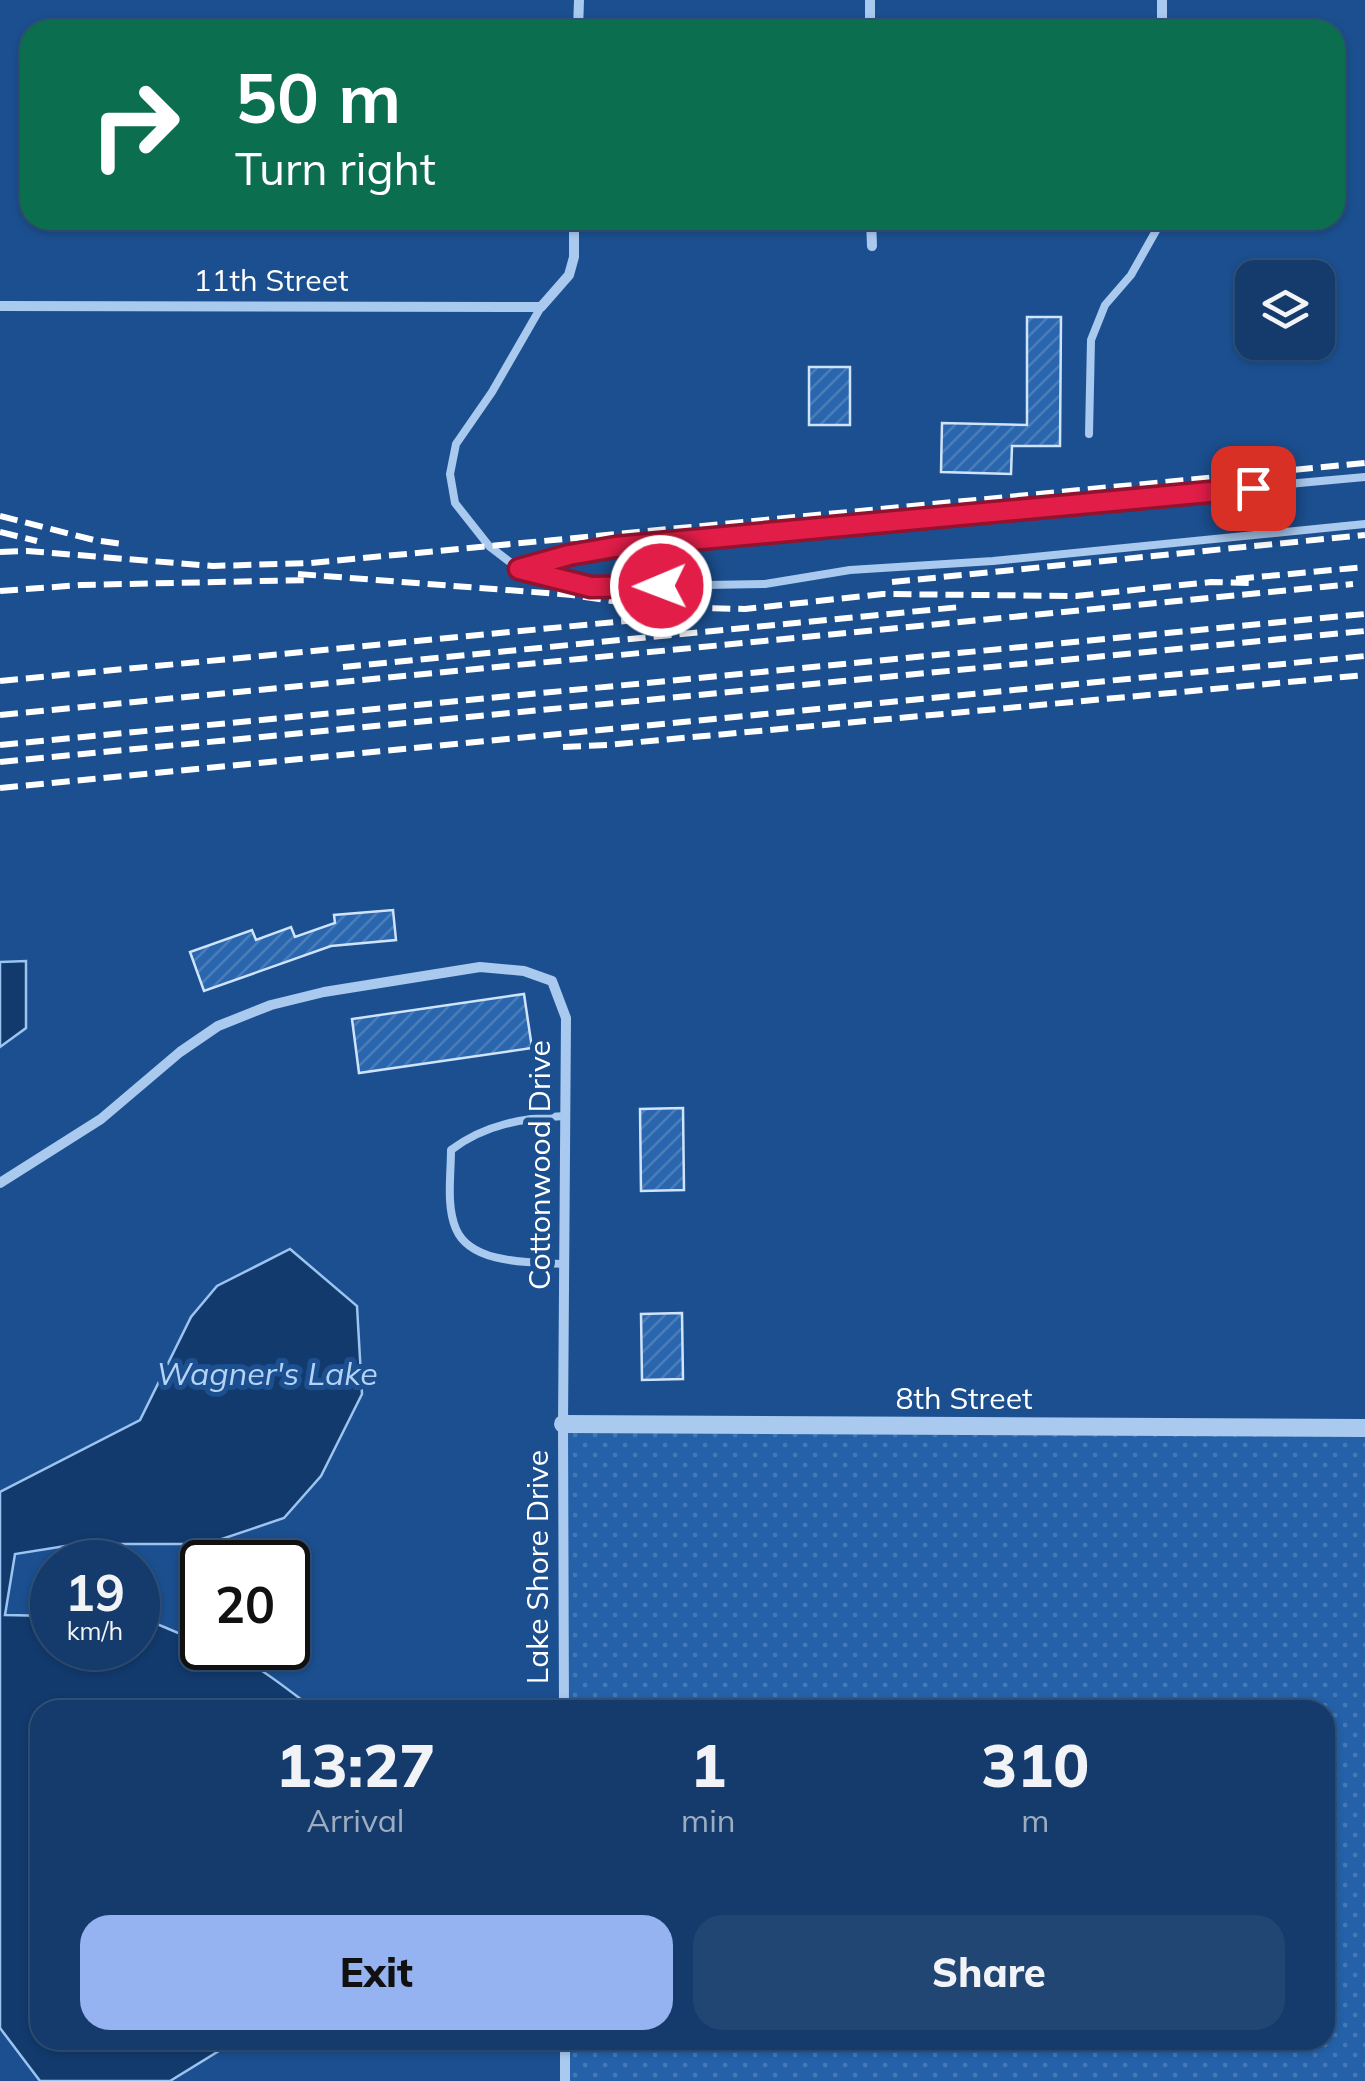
<!DOCTYPE html>
<html lang="en">
<head>
<meta charset="utf-8">
<style>
  body { margin:0; font-family:Mulish,sans-serif; background:#214673; color:#f1f3f6; height:100vh; display:flex; flex-direction:column; font-size:38px; white-space:nowrap }
  * { box-sizing:border-box; margin:0 }
  p { font-size:32px; color:#9dadc1 }
  .icon { flex:none; width:55px; height:55px; fill:none; stroke:currentColor; stroke-width:2; stroke-linecap:round; stroke-linejoin:round }
  .map { position:relative; flex:1; overflow:hidden }
  .side { position:absolute; left:30px; top:1700px; width:1305px; height:350px; display:flex; flex-direction:column; background:#143b6b; border-radius:30px; box-shadow:0 2px 8px #0004,0 0 0 2px #33557e }
  .side>* { flex:none }
  .top-card { position:absolute; left:20px; top:20px; width:1325px; height:210px; border-radius:30px; box-shadow:0 2px 8px #0004,0 0 0 2px #33557e; background:#0b6e4f; color:#fff; overflow:hidden }
  .tools { position:absolute; left:1235px; top:260px; display:grid; gap:20px }
  .tools a { display:grid; place-items:center; width:100px; height:100px; border-radius:20px; background:#143b6b; box-shadow:0 2px 8px #0004,0 0 0 2px #33557e; font-size:50px }
  .speed { position:absolute; left:30px; top:1540px; display:flex; gap:20px; font-size:50px; font-weight:700; text-align:center }
  .speed>* { display:grid; place-content:center; width:130px; height:130px; border-radius:50%; background:#143b6b; box-shadow:0 2px 8px #0004,0 0 0 2px #33557e; line-height:1 }
  .speed small { font-size:25px; font-weight:400 }
  .speed .limit { border:5px solid #111; border-radius:15px; background:#fff; color:#111 }
  .pin { position:absolute; display:grid; place-items:center; width:85px; height:85px; color:#fff; margin:-42px; border-radius:20px; box-shadow:0 5px 15px #0006 }
  .me { position:absolute; width:110px; margin:-55px; rotate:269deg; stroke-linejoin:round; filter:drop-shadow(0 0 8px #0008) }
  .turn { display:flex; align-items:center; gap:35px; height:210px; padding:0 50px; font-size:45px }
  .turn .icon { width:130px; height:130px; stroke-width:2.5 }
  .turn b { display:block; font-size:70px; line-height:85px }
  .eta { display:flex; justify-content:space-evenly; align-items:center; height:170px; text-align:center }
  .eta b { font-size:60px; font-weight:800; line-height:70px }
  .primary-button { display:flex; gap:20px; margin-top:auto; padding:20px 50px }
  .primary-button a { flex:1; height:115px; border-radius:30px; background:#95b2f1; color:#111; font-size:40px; font-weight:800; line-height:115px; text-align:center }
  .primary-button a+a { background:#214673; color:#f1f3f6 }
  .map>svg:first-child { display:block }
</style>
</head>
<body>
<div class="map">
<svg width="1365" height="2081" viewBox="0 0 1365 2081">
  <defs>
    <pattern id="grass-dots" width="8" height="8" patternUnits="userSpaceOnUse" patternTransform="scale(2.5)"><rect width="8" height="8" fill="#2461a8"/><path d="M2 2h.1M6 6h.1" fill="none" stroke="#4579b5" stroke-width="1.8" stroke-linecap="round"/></pattern>
    <pattern id="building-hatch" width="6" height="6" patternUnits="userSpaceOnUse" patternTransform="scale(2.5)"><rect width="6" height="6" fill="#2a66ad"/><path d="M-1 1l2-2M0 6l6-6M5 7l2-2" fill="none" stroke="#4a7db9"/></pattern>
  </defs>
  <rect width="100%" height="100%" fill="#1b4f8f"/>
  <path fill="url(#grass-dots)" d="M563 1424 1365 1428V2081H565V2040H1325V1710H564Z"/>
  <g fill="#123a6d" stroke="#9cc4f0" stroke-width="2.5">
    <path d="M26 961V1028L0 1047V962Z"/>
    <path d="M290 1249 357 1306 362 1394 321 1476 284 1518 207 1544H78L15 1554 5 1615 52 1616V1648H138V1620L150 1621 202 1643V1648C241 1648 285 1688 315 1710H40V2040H147L222 2049 170 2081H40L0 2028V1492L140 1420 191 1317 217 1286Z"/>
  </g>
  <g fill="url(#building-hatch)" stroke="#cfe3fa" stroke-width="2.5">
    <path d="M1027 317H1061L1060 446H1012L1011 474 941 472 942 423 1027 425Z"/>
    <rect x="809" y="367" width="41" height="58"/>
    <path d="M393 910 396 940 331 946 204 991 190 952 252 930 256 940 291 927 295 937 335 923 334 915Z"/>
    <path d="M524 994 532 1048 359 1073 352 1019Z"/>
    <path d="M683 1108 684 1190 641 1191 640 1109Z"/>
    <path d="M682 1313 683 1379 642 1380 641 1314Z"/>
  </g>
  <g fill="none" stroke-linecap="round" stroke-linejoin="round">
    <g stroke="#a9c9ee" stroke-width="8">
      <path d="M541 307 492 392 456 444 450 474 455 503 489 546 519 569 569 555 615 547 869 522 1365 477"/>
      <path d="M1089 434 1091 340 1105 305 1131 275 1162 220"/>
      <path d="M523 570 591 587 765 584 850 570 993 561 1365 524"/>
      <path d="M564 1264C532 1262 471 1265 456 1229 446 1206 451 1175 451 1150 485 1124 524 1118 565 1116"/>
    </g>
    <g stroke="#a9c9ee" stroke-width="10">
      <path d="M870 0V30"/>
      <path d="M1162 0V30"/>
      <path d="M578 30 579 0"/>
      <path d="M871 220 872 246"/>
      <path d="M0 306 541 307 569 275 574 257V220"/>
      <path d="M0 1183 101 1119 180 1052 218 1026 271 1005 324 992 480 967 524 971 552 981 566 1018 563 1424 564 1710"/>
      <path d="M565 2040V2081"/>
    </g>
    <path stroke="#a9c9ee" stroke-width="18" d="M563 1424 1365 1428"/>
    <g stroke="#fff" stroke-width="6" stroke-dasharray="18 8" stroke-linecap="butt">
      <path d="M0 516 94 540 123 544"/>
      <path d="M0 532 37 541"/>
      <path d="M0 552 27 551 213 566 311 563 1365 463"/>
      <path d="M298 574 572 595 652 607 745 609 883 594 1076 596 1211 582 1250 583"/>
      <path d="M1236 579 1365 567"/>
      <path d="M892 582 1365 535"/>
      <path d="M0 591 81 585 310 580"/>
      <path d="M343 667 960 607"/>
      <path d="M0 681 667 617"/>
      <path d="M0 715 1353 584"/>
      <path d="M0 745 1365 614"/>
      <path d="M563 747 607 745 1365 675"/>
      <path d="M0 762 1365 631"/>
      <path d="M0 788 1365 656"/>
    </g>
  </g>
  <g fill="none" stroke-linecap="round" stroke-linejoin="round">
    <defs>
      <path id="route" d="M661 586 591 587 519 569 569 555 615 547 1253 488"/>
    </defs>
    <use href="#route" stroke="#92132f" stroke-width="25"/>
    <use href="#route" stroke="#e11d48" stroke-width="18"/>
  </g>
  <g text-anchor="middle" stroke-width="10" stroke-linejoin="round" paint-order="stroke">
    <g font-size="30" fill="#fff" stroke="#1b4f8f">
      <text x="271" y="291">11th Street</text>
      <text transform="translate(540 1165) rotate(-90)" y="10">Cottonwood Drive</text>
      <text x="964" y="1409">8th Street</text>
      <text transform="translate(538 1567) rotate(-90)" y="10">Lake Shore Drive</text>
    </g>
    <g font-size="32" font-style="italic" fill="#b5d3f5" stroke="#1b4f8f">
      <text x="267" y="1385">Wagner's Lake</text>
    </g>
  </g>
</svg>
<div class="tools">
<a><svg class="icon" aria-label="layers" viewBox="0 0 24 24"><path d="M12 4l9 5-9 5-9-5zM3 14l9 5 9-5"/></svg></a>
</div>
<div class="speed"><div>19<small>km/h</small></div><div class="limit">20</div></div>
<div class="pin" style="left:1253px;top:488px;background:#d93025"><svg class="icon" aria-label="arrive" viewBox="0 0 24 24"><path d="M6 21V4h12l-3 4 3 4H6"/></svg></div>
<svg class="me" style="left:661px;top:586px" viewBox="-20 -20 40 40"><circle r="17" fill="#e11d48" stroke="#fff" stroke-width="3"/><path d="M0-11L8 9 0 5-8 9z" fill="#fff"/></svg>
<div class="top-card">
<div class="turn"><svg class="icon" aria-label="right" viewBox="0 0 24 24"><path d="M7 20v-9h11M14 6l5 5-5 5"/></svg><div><b>50 m</b>Turn right</div></div>
</div>
<section class="side">
<div class="eta">
<div><b>13:27</b><p>Arrival</p></div>
<div><b>1</b><p>min</p></div>
<div><b>310</b><p>m</p></div>
</div>
<div class="primary-button"><a>Exit</a><a>Share</a></div>
</section>
</div>
</body>
</html>
